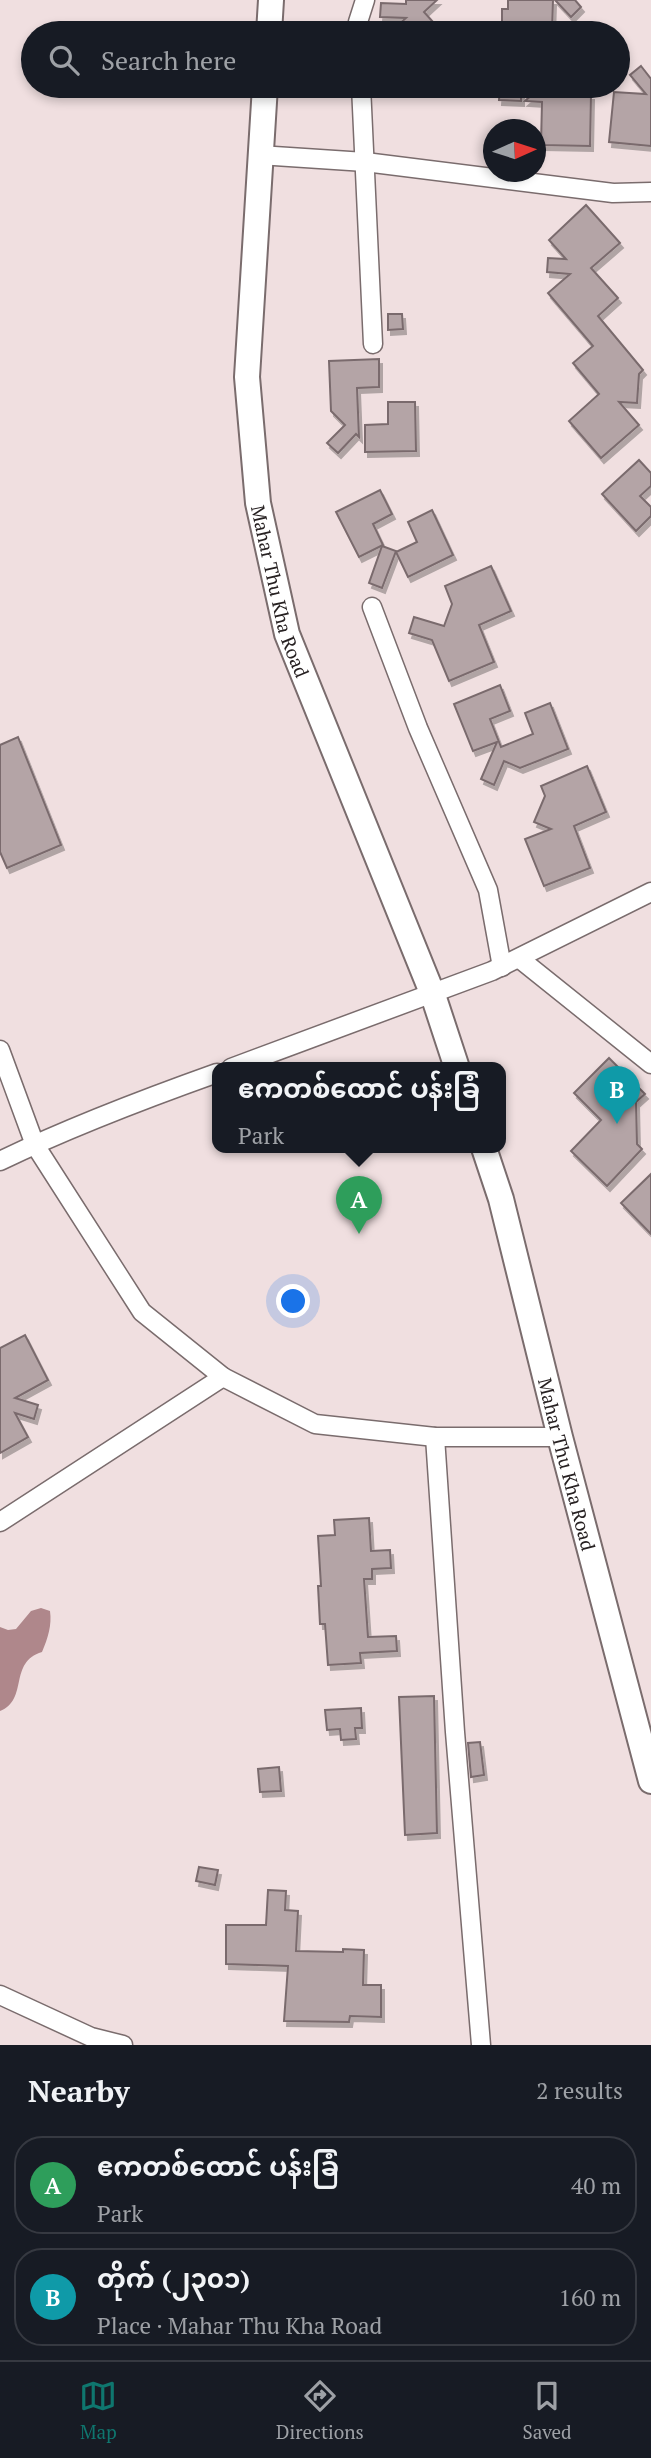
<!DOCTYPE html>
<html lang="en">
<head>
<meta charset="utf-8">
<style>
  body { margin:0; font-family:"PT Serif","Noto Sans Myanmar",serif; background:#242831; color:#f1f3f6 }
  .compass { position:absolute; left:483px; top:119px; width:63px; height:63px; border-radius:50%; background:#171b24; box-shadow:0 4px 10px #0003; rotate:87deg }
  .you { position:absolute; left:294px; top:1302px; width:24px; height:24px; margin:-18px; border:5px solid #fff; border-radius:50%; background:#1a73e8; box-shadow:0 0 0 10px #1a73e833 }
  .badge { display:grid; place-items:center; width:46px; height:46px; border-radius:50%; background:#0f766e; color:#fff; font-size:23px; font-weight:700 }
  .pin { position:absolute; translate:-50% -58px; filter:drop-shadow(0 2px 4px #0008) }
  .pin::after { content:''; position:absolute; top:37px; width:24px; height:21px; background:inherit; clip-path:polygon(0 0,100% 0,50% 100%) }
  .popup { position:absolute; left:212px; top:1062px; width:294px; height:91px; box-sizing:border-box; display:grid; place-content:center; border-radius:14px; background:#171b24; filter:drop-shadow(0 2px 5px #0005); font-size:23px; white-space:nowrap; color:#9ea1a6 }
  .popup b { font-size:26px; color:#f1f3f6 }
  .popup::after { content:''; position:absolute; left:50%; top:100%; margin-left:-14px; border:14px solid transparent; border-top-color:#171b24 }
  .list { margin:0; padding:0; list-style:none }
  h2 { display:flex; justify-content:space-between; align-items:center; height:91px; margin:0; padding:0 28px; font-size:30px }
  h2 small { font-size:23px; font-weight:400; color:#9ea1a6 }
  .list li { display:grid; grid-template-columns:46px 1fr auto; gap:21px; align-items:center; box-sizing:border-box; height:98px; margin:0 14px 14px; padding:0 14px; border:2px solid #363941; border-radius:28px }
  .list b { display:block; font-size:26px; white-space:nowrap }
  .list p { margin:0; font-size:23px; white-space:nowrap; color:#9ea1a6 }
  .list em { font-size:23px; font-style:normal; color:#9ea1a6 }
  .icon { flex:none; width:38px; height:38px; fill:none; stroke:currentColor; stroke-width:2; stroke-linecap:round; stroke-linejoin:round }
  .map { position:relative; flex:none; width:651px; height:2045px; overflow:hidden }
  .search { position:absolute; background:#171b24; box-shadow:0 4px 10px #0003; left:21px; right:21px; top:21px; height:77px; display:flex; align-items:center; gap:18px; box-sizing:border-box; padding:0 24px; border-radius:38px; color:#9ea1a6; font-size:26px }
  .sheet { height:315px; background:#171b24 }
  nav { display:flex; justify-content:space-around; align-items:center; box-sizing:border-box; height:98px; border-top:2px solid #363941; background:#171b24; font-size:19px; color:#9ea1a6 }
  nav a { display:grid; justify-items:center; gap:4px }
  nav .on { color:#0f766e }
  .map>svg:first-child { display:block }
  .water { fill:#af878b }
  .building { fill:#b4a4a6; stroke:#7a6b6d; stroke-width:2; filter:url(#shadow) }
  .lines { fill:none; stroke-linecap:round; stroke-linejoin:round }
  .street-casing { stroke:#7a6c6d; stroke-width:21 }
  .secondary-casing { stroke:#7a6c6d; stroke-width:28 }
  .street { stroke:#fff; stroke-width:18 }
  .secondary { stroke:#fff; stroke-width:24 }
  .labels { text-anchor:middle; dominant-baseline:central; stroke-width:5; stroke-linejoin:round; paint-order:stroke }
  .street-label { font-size:19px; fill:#272122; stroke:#fff }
</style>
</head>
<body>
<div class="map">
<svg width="651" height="2045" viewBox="0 0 651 2045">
  <defs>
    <filter id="shadow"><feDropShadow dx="3" dy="5" stdDeviation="0" flood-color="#0004"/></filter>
  </defs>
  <rect width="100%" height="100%" fill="#f0dfe0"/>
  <path class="water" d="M41 1608 50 1611C52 1625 48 1638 42 1652 8 1662 29 1700 0 1711V1627L8 1630 16 1629 31 1611Z"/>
  <g class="building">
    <path d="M406 0H437L424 12 443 33H389L406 18 380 17 381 3 406 4Z"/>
    <path d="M508 0H553L552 30 502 28V9H508Z"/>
    <path d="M555 0H575L581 7 571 17Z"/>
    <path d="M641 66 651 79V146L609 142 614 92 646 94 630 75Z"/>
    <path d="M500 86H521V101L499 100Z"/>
    <path d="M542 86H569L559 95H591L590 146 541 145 542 102 525 101Z"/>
    <path d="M586 205 620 243 591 268 618 298 598 316 643 370 639 374 637 403 619 402 639 425 601 458 569 421 599 394 573 363 593 346 548 293 570 274 547 272 548 258 566 259 549 240Z"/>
    <path d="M388 314H402L403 329 388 330Z"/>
    <path d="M379 359V387L357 388 359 437 356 434 338 453 327 443 345 425 331 411 329 361Z"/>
    <path d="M388 402H415L416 451 365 452V425L388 424Z"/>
    <path d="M639 460 651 473V486L640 496 651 507V516L636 531 602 494Z"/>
    <path d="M380 490 392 514 373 524 383 545 359 557 336 512Z"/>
    <path d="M432 510 453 555 408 577 396 552 417 542 408 522Z"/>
    <path d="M382 546 396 551 382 588 369 583Z"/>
    <path d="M491 566 511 611 479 625 494 662 449 681 432 640 409 633 414 617 444 626 452 604 445 586Z"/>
    <path d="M500 685 510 711 490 719 501 747 533 734 525 713 550 703 568 749 520 768 504 761 494 785 481 779 497 742 473 751 454 704Z"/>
    <path d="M18 737 61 845 7 868 0 852V745Z"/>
    <path d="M587 766 606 812 574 826 590 868 544 886 525 839 551 829 534 822 545 796 541 786Z"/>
    <path d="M609 1058 645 1094 636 1102 637 1144 642 1149 607 1186 571 1151 601 1120 574 1093Z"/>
    <path d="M651 1174V1234L621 1203Z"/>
    <path d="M25 1335 48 1380 15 1398 38 1405 34 1419 15 1413 28 1437 0 1453V1348Z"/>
    <path d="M369 1518 371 1551 390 1550 391 1568 372 1569V1579H364L368 1637 396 1636 397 1651 360 1653 361 1663 328 1665 325 1624H320L318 1586H321L318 1536 335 1535 334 1520Z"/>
    <path d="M434 1696 437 1833 405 1835 399 1697Z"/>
    <path d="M361 1708 362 1728H355L356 1739 341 1740 340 1729 327 1730 325 1710Z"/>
    <path d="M480 1742 484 1775 471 1777 468 1743Z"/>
    <path d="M279 1767 281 1791 260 1792 258 1769Z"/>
    <path d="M199 1867 218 1870 215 1885 196 1881Z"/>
    <path d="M268 1890 286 1891 285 1910 298 1911 296 1951 343 1952V1949L364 1950 363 1985H381V2017L350 2016 349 2022 284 2021 288 1966 226 1964V1925H266Z"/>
  </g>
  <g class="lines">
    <defs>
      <g id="street">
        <path d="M359 33 358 22 365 0"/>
        <path d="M361 86 373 344"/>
        <path d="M259 155 365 162 613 193 651 192"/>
        <path d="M372 607 418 728 488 890 502 967"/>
        <path d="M520 959 651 1064"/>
        <path d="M0 1050 35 1145 142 1312 223 1377 315 1424 435 1437H560"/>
        <path d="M231 1068 492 971 651 892"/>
        <path d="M0 1161C70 1127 144 1099 217 1073"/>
        <path d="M435 1437 455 1732 481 2045"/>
        <path d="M0 1522 223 1377"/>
        <path d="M0 1995 91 2037 123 2045"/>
      </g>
      <g id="secondary">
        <path d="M269 33 271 0"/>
        <path id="s1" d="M265 86 247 377 258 503 287 634 433 995 457 1068"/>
        <path id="s2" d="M484 1148 501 1199 560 1437 651 1781"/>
      </g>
    </defs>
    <use href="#street" class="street-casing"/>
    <use href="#secondary" class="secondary-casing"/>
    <use href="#street" class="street"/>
    <use href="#secondary" class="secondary"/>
  </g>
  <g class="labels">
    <g class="street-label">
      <text stroke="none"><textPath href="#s1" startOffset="509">Mahar Thu Kha Road</textPath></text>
      <text stroke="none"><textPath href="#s2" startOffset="327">Mahar Thu Kha Road</textPath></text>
    </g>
  </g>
</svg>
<svg class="compass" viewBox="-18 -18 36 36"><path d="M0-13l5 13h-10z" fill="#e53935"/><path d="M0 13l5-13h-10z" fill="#9ea1a6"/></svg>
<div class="you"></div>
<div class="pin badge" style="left:359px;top:1234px;background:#2e9e5b">A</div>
<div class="popup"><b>ဧကတစ်ထောင် ပန်းခြံ</b>Park</div>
<div class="pin badge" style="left:617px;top:1124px;background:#0f9aa8">B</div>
<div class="search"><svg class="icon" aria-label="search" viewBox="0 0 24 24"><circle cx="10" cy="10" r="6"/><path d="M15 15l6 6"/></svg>Search here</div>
</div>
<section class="sheet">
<h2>Nearby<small>2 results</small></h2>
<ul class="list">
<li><span class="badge" style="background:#2e9e5b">A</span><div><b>ဧကတစ်ထောင် ပန်းခြံ</b><p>Park</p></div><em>40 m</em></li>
<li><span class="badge" style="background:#0f9aa8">B</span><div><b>တိုက် (၂၃၀၁)</b><p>Place · Mahar Thu Kha Road</p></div><em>160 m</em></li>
</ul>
</section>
<nav>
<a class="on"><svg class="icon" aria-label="map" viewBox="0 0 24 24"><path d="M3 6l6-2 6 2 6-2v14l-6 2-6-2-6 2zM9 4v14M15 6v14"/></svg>Map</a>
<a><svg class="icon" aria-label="directions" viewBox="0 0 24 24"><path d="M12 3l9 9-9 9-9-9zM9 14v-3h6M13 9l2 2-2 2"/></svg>Directions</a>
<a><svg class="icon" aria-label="saved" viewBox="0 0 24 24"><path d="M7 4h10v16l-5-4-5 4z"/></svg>Saved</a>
</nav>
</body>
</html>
